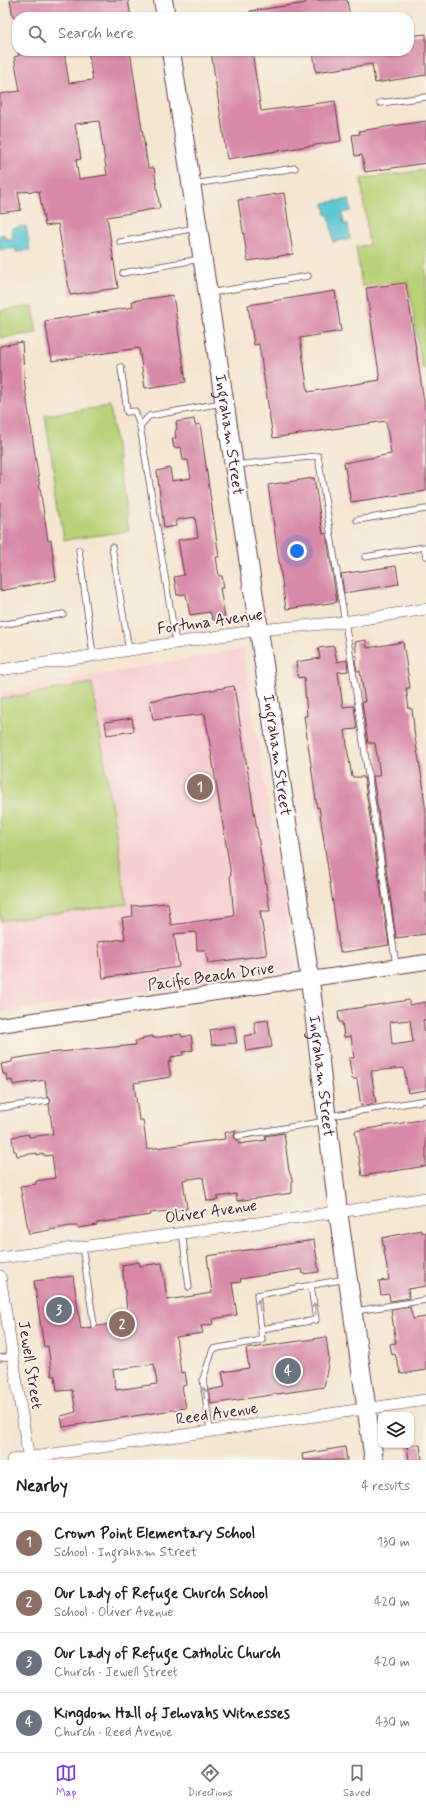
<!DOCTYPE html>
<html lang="en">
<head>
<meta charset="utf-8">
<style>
  body { margin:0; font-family:Mynerve,sans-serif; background:#f6f6f6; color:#222 }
  .controls { position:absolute; right:12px; bottom:12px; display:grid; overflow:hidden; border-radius:8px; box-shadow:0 1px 3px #0004 }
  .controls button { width:36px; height:36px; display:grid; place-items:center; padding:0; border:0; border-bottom:1px solid #e0e0e0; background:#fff; color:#222; font:20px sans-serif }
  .you { position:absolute; left:297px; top:551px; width:14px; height:14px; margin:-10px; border:3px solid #fff; border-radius:50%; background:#1a73e8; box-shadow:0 0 0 6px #1a73e833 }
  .badge { display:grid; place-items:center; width:26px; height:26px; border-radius:50%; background:#7c3aed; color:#fff; font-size:13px; font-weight:700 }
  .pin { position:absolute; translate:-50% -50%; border:2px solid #fff; box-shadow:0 1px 4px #0006 }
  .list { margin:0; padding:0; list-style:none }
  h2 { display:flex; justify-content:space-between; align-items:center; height:52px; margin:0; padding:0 16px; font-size:17px }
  h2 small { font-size:13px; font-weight:400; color:#767676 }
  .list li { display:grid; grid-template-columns:26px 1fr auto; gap:12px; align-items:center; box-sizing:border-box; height:60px; padding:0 16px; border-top:1px solid #e0e0e0 }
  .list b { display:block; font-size:15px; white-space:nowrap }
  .list p { margin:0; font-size:13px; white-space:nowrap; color:#767676 }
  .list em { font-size:13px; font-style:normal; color:#767676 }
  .icon { flex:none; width:22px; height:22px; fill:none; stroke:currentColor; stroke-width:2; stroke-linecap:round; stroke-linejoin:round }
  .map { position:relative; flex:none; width:426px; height:1460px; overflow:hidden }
  .search { position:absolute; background:#fff; box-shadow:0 1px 3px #0004; left:12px; right:12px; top:12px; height:44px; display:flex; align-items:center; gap:10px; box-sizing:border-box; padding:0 14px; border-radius:16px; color:#767676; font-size:15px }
  .sheet { height:292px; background:#fff }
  nav { display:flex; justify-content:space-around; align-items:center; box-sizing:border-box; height:56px; border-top:1px solid #e0e0e0; background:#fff; font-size:11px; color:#767676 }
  nav a { display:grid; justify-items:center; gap:2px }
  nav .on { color:#7c3aed }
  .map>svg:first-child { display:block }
  .built { fill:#f7cfd0 }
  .green { fill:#b8d277; stroke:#817851 }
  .water { fill:#5bc8d1; stroke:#52747e }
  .building { fill:#d889a9; fill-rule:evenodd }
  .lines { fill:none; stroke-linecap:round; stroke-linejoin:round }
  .service-casing { stroke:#643d44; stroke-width:7 }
  .minor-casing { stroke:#643d44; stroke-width:12 }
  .tertiary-casing { stroke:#643d44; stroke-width:16 }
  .primary-casing { stroke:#643d44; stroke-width:20 }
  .service { stroke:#fff; stroke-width:5.5 }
  .minor { stroke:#fff; stroke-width:11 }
  .tertiary { stroke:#fff; stroke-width:14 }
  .primary { stroke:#fff; stroke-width:18 }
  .oneway { stroke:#ae9aa0 }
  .labels { text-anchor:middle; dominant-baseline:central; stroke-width:4; stroke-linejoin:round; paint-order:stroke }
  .street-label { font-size:16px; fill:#4a1f2b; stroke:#f7f3e8 }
</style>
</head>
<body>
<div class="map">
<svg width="426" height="1460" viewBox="0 0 426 1460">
  <rect width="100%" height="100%" fill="#f7f3e8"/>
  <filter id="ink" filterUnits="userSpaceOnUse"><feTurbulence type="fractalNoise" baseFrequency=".025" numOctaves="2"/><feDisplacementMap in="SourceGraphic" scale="8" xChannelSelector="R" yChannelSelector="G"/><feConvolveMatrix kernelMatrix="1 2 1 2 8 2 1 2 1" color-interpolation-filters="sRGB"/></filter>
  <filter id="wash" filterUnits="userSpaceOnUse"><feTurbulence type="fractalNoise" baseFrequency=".012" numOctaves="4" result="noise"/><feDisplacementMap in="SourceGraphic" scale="16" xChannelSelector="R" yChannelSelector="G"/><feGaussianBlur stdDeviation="0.9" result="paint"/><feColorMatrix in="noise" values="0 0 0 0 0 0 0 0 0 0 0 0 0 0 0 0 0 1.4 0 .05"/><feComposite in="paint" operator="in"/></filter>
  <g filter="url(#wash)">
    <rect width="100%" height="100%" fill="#f4e6d0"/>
    <path class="built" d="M243 649 295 968 173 988 0 1012V692Z"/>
    <g class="green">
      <path d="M424 170 426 181V368L422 369 408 281 362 286 356 247 369 245 361 179Z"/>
      <path d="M33 306 37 333 0 338V311Z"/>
      <path d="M110 406 129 531 64 540 45 415Z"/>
      <path d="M92 683 127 904 0 921V699Z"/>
    </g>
    <g class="water">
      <path d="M349 199 351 211 342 213 344 224H348L350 239 333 242 329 215H326L324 203Z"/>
      <path d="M26 226 30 250 16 252 15 248 0 250V235L4 234 5 239 13 238 12 228Z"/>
    </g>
    <g id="blocks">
      <g class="building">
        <path d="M10 0H128L131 17H13Z"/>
        <path d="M305 0H347L350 17H250V11L306 3Z"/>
        <path d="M426 34V75L375 83 372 64 316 72 313 51H409V36Z"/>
        <path d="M18 51H64L69 83 93 80 88 51H130L148 168H154L160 208 107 217 118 288 70 295 58 224 45 226 39 191 18 192 21 210 0 213V94L20 91 14 57 19 56ZM99 121 107 175 79 179 76 160 81 159 75 124Z"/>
        <path d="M211 51H252L261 111 335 101 341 141 227 159Z"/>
        <path d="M426 121V163L365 172 362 155 355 156 352 135 360 134 359 131Z"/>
        <path d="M284 193 293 254 248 261 238 200Z"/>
        <path d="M406 283 426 415V491L351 502 344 463 391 454 386 421 273 438 259 344 254 345 248 305 335 291 341 331 300 338 308 392 380 380 366 288Z"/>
        <path d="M173 295 186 382 145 388 139 348 52 361 45 321 133 307 132 301Z"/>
        <path d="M22 342 25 388 48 541 51 540 56 580 0 591V346Z"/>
        <path d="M194 419 195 425 200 424 219 557H216L219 576H222L224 588H220L225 618 213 620 210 612 190 615 186 594 177 595 174 577 184 575 178 540 198 537 195 517 176 520V526L164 528 157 471 170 468 172 481 191 478 188 460H183L181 447 174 448 172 438H176L175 432 177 428 176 422Z"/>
        <path d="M314 478 323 534 326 533 337 602 286 609 268 485Z"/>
        <path d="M396 566 399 584 344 593 341 574Z"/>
        <path d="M366 640 367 648 403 642 410 688H406L409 709H412L415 738 424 790H423L426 812V934L396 938 373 776H380L375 743H368L362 702H365L360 671H357L355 660 357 659 355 642Z"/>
        <path d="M334 646 337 662 347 660 348 671 338 672 343 707 354 706 357 729 345 730 348 753 352 777H364L389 945 345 952H340L319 807 317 808 313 779 304 716H307L304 677 298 678 296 662 320 658 318 648Z"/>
        <path d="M234 686 270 911H260L267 955 208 963 205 950H197L196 932 174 934 179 967 103 978 98 942 125 939 122 918 133 916 132 906 168 903 171 925 234 916 230 875H231L205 714 153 720 150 701Z"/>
        <path d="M132 718 134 731 107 735 105 722Z"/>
        <path d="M409 1000V1005L426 1002V1020H423L426 1043V1090L408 1093 404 1068 371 1071 376 1103 361 1106 357 1079H352L349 1058H354L351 1036 344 1037 342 1022H339L338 1011ZM410 1020 413 1042 392 1045 390 1022Z"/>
        <path d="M268 1020 272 1047 246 1051 244 1036 256 1034 254 1022Z"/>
        <path d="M234 1026 237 1043 212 1045 210 1030Z"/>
        <path d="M181 1034 182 1037 191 1035 193 1050 183 1052V1055L171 1057V1062H168L171 1077 134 1083 139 1120H143L147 1149 225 1139 224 1133 236 1130 234 1137 238 1140 239 1144 266 1140 265 1136 284 1133 289 1171 292 1179V1193L237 1201 236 1194 217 1197 218 1200 207 1201 203 1177 183 1180 187 1209 150 1213 151 1215 97 1223V1225L78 1228 77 1226H70L29 1234 20 1186 36 1184V1181L55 1178 52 1155 45 1156 44 1154 37 1155V1153L17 1156 16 1151H14L12 1137 29 1134V1137L53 1134 49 1105 51 1100 47 1097 45 1080 13 1085 12 1080 8 1081 6 1074H3L1 1064 12 1062V1059L48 1053 136 1045 135 1041 143 1040 142 1038 153 1036V1038Z"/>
        <path d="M426 1119V1166L362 1176 355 1131Z"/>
        <path d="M421 1230V1233L426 1232V1286L408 1289 409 1298 390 1301 389 1294 381 1295 379 1281 389 1280 382 1238Z"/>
        <path d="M314 1240 319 1272 303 1274 302 1269 240 1279 241 1282 232 1283 237 1315 212 1319 213 1324 201 1326 203 1333 176 1337 181 1373 185 1372 187 1385 182 1386 186 1408 63 1427 61 1416 76 1412 72 1390 57 1391 55 1376H52L48 1346 44 1347 34 1281 73 1276 81 1329 91 1327 94 1329 98 1326 117 1323V1322L121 1321V1319L128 1318 122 1265 139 1262 140 1266 162 1263 167 1300 212 1293 207 1256ZM154 1364 157 1384 116 1390 113 1370Z"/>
        <path d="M410 1307 413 1319 426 1317V1370L401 1374 395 1354 392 1355 390 1344 396 1343 391 1310Z"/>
        <path d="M326 1337 329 1358 324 1387 211 1404 209 1390 225 1387 222 1372 249 1368 246 1349Z"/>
        <path d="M407 1445H420L422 1460H409Z"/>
        <path d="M345 1447 347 1460H303L302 1454Z"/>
      </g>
    </g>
  </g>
  <g filter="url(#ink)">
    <use href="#blocks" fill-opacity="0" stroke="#643d44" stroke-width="1"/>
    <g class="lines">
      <defs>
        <g id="service">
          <path d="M380 103 426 97"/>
          <path d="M194 184 295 168"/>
          <path d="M120 242 196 228"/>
          <path d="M123 273 200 259"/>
          <path d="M210 293 308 276"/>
          <path d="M121 367 127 412 135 411 140 426"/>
          <path d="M236 465 318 456 353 672 396 965"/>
          <path d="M357 520 426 509"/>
          <path d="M112 547 129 650"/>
          <path d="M79 550 93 655"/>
          <path d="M365 557 424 547 426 556"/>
          <path d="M0 625 63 614"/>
          <path d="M176 643 140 426 149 416 222 403"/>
          <path d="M0 1108 47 1101"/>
          <path d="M330 1116 426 1100"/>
          <path d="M238 1136 326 1121"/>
          <path d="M182 1232 189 1287"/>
          <path d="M82 1246 94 1325"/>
          <path d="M355 1311 426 1300"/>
          <path d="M261 1329 316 1320 311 1286"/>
          <path d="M0 1358 13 1356"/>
          <path d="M210 1431 203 1379 213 1349 262 1340 257 1295 346 1279"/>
        </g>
        <g id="minor">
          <path d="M0 670 259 630 344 622 426 609"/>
          <path d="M0 1258 359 1209 426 1198"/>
          <path d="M0 1276 29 1460"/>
          <path d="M12 1460 426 1400"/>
        </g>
        <path id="tertiary" d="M0 1025 426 962"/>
        <g id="primary">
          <path d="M163 0 166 17"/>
          <path id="s1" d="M171 51 259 630 310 980 338 1211 374 1460"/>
        </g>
      </defs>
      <use href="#service" class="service-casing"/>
      <use href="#minor" class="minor-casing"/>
      <use href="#tertiary" class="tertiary-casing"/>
      <use href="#primary" class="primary-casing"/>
      <use href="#service" class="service"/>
      <use href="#minor" class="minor"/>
      <use href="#tertiary" class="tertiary"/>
      <use href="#primary" class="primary"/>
    </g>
    <defs><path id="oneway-shaft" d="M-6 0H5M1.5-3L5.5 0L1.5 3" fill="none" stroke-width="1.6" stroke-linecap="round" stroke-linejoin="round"/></defs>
    <g class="oneway">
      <use href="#oneway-shaft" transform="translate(259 1305) rotate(-96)"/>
      <use href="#oneway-shaft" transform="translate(315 1309) rotate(-98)"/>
      <use href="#oneway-shaft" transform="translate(204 1393) rotate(-98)"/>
    </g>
  </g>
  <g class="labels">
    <g class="street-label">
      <text stroke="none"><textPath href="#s1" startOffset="388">Ingraham Street</textPath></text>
      <text transform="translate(210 622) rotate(-8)">Fortuna Avenue</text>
      <text stroke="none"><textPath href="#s1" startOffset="712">Ingraham Street</textPath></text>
      <text transform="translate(211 977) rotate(-8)">Pacific Beach Drive</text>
      <text stroke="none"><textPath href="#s1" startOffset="1036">Ingraham Street</textPath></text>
      <text transform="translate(211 1212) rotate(-8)">Oliver Avenue</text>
      <text transform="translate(30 1365) rotate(81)">Jewell Street</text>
      <text transform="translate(217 1414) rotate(-8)">Reed Avenue</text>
    </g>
  </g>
</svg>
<div class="controls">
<button><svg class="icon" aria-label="layers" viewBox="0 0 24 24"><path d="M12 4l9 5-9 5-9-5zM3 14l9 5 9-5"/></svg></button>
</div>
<div class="you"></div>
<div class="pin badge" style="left:200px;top:787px;background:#8d6e63">1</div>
<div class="pin badge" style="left:122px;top:1324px;background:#8d6e63">2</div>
<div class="pin badge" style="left:59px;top:1310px;background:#6b7280">3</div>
<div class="pin badge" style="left:288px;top:1371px;background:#6b7280">4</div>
<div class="search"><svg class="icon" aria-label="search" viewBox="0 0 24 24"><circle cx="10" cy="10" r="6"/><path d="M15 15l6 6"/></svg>Search here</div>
</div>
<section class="sheet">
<h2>Nearby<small>4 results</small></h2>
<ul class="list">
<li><span class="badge" style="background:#8d6e63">1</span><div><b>Crown Point Elementary School</b><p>School · Ingraham Street</p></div><em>130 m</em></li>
<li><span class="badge" style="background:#8d6e63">2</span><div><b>Our Lady of Refuge Church School</b><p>School · Oliver Avenue</p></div><em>420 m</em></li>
<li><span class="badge" style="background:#6b7280">3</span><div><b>Our Lady of Refuge Catholic Church</b><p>Church · Jewell Street</p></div><em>420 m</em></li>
<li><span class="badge" style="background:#6b7280">4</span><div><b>Kingdom Hall of Jehovahs Witnesses</b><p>Church · Reed Avenue</p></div><em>430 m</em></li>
</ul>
</section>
<nav>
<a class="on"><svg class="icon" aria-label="map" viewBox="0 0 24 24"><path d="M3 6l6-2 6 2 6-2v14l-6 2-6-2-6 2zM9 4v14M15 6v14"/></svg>Map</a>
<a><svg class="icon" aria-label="directions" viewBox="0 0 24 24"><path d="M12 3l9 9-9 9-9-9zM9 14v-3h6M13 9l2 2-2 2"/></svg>Directions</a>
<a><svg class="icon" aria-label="saved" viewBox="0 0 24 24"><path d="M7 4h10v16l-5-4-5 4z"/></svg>Saved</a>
</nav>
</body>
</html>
